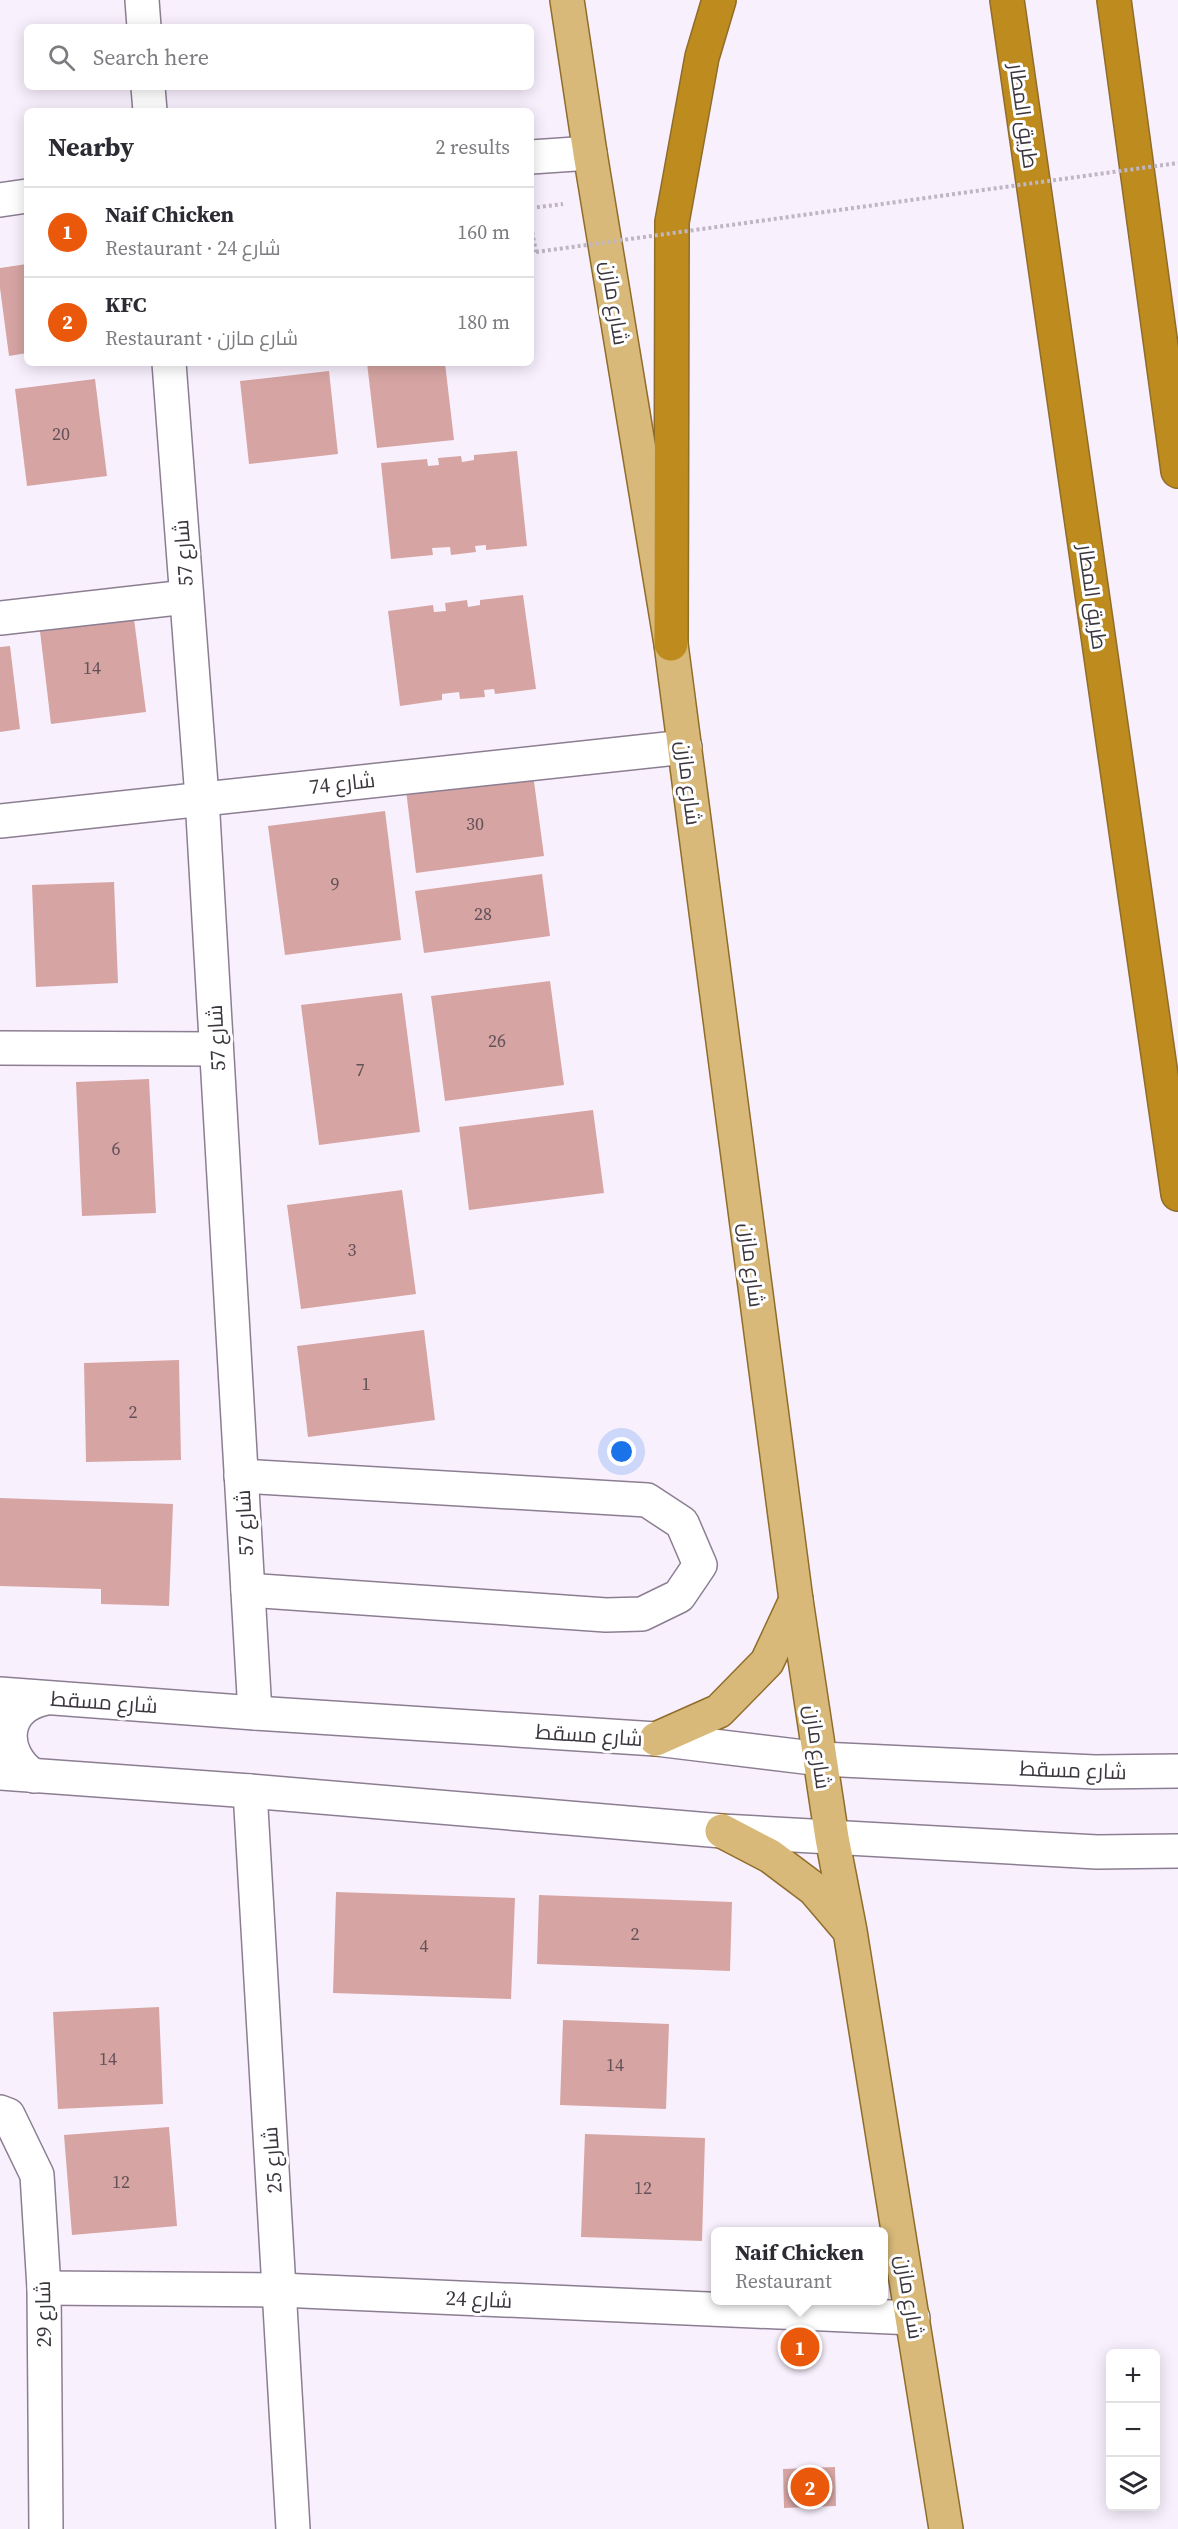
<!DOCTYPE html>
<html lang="en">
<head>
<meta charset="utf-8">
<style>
  body { margin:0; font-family:"Source Serif 4",Cairo,serif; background:#f2f2f3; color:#2b2b33 }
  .controls { position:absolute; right:18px; bottom:18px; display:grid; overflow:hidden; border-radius:9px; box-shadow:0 3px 15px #0003 }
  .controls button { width:54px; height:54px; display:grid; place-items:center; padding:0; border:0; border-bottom:2px solid #e1e1e2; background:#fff; color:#2b2b33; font:30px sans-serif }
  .you { position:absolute; left:622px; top:1452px; width:21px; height:21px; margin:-15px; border:4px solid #fff; border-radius:50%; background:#1a73e8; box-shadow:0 0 0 9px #1a73e833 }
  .badge { display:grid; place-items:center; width:39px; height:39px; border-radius:50%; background:#ea580c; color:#fff; font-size:20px; font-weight:700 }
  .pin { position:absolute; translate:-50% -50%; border:3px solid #fff; box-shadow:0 2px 6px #0006 }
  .popup { position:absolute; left:711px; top:2227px; width:177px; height:78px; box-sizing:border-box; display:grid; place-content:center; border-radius:9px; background:#fff; filter:drop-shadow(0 2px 4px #0005); font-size:20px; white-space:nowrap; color:#7c7c81 }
  .popup b { font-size:22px; color:#2b2b33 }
  .popup::after { content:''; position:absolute; left:50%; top:100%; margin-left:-12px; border:12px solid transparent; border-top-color:#fff }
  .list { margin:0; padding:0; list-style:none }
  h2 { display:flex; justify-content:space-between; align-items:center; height:78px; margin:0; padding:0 24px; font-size:26px }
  h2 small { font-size:20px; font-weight:400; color:#7c7c81 }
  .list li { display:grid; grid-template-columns:39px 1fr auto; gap:18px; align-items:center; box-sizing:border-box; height:90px; padding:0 24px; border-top:2px solid #e1e1e2 }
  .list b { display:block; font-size:22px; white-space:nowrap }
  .list p { margin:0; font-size:20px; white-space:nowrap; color:#7c7c81 }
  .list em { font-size:20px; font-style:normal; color:#7c7c81 }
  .icon { flex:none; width:33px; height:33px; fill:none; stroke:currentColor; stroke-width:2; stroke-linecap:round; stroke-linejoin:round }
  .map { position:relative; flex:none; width:1178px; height:2529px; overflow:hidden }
  .search { position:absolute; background:#fff; box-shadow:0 3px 15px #0003; left:24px; top:24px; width:510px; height:66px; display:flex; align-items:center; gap:15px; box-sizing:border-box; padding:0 21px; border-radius:9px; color:#7c7c81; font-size:22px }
  .panel { position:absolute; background:#fff; box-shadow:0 3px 15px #0003; left:24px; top:108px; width:510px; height:258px; border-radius:9px }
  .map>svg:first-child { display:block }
  .building { fill:#d6a5a3 }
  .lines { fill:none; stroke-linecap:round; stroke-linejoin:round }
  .minor-casing { stroke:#8b7e92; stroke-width:36 }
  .major-casing { stroke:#906d2a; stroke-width:36 }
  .highway-casing { stroke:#906d2a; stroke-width:36 }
  .path { stroke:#beb6c3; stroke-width:4; stroke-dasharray:3 3; stroke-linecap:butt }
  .minor { stroke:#fff; stroke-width:33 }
  .major { stroke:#d8b979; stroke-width:33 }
  .highway { stroke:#be8b1f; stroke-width:33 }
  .path-bridge { stroke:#beb6c3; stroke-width:4; stroke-dasharray:3 3; stroke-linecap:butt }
  .labels { text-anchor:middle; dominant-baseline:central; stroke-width:6; stroke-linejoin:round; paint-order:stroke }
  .number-label { font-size:18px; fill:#625157 }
  .street-label { font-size:21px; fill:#3b353e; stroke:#fff }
</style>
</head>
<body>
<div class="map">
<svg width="1178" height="2529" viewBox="0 0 1178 2529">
  <rect width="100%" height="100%" fill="#f9f0fe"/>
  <g class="building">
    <path d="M27 264V353L9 356 0 288V268Z"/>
    <path d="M367 363H445L454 440 377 448Z"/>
    <path d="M329 371 338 454 249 464 240 381Z"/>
    <path d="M95 379 107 476 27 486 15 389Z"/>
    <path d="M517 451 527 546 486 550V545L475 546 476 552 451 555 450 547 432 548 433 555 391 559 381 463 427 459 428 466 439 465 438 458 461 456 462 462 474 460V455Z"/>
    <path d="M523 595 536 689 495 694 494 689 484 690 485 697 460 699 459 692 442 694V700L400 706 388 611 433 605 434 612 446 611 445 603 467 600 468 607 480 605V600Z"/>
    <path d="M133 611 146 712 51 724 39 623Z"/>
    <path d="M10 646 20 729 0 732V647Z"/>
    <path d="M533 774 544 856 416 873 406 790Z"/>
    <path d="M385 811 401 940 285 955 268 826Z"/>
    <path d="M542 874 550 936 424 953 415 891Z"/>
    <path d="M114 882 118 983 36 987 32 885Z"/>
    <path d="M550 981 564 1085 445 1101 431 996Z"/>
    <path d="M402 993 420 1132 319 1145 301 1005Z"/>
    <path d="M149 1079 156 1213 82 1216 76 1082Z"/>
    <path d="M593 1110 604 1193 469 1210 459 1127Z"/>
    <path d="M402 1190 416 1294 301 1309 287 1205Z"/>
    <path d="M424 1330 435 1420 308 1437 297 1346Z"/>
    <path d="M179 1360 181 1460 86 1462 84 1363Z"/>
    <path d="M0 1498 173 1504 169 1606 101 1604V1589L0 1586Z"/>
    <path d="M336 1892 515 1898 511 1999 333 1993Z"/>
    <path d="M539 1895 732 1902 730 1971 537 1964Z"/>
    <path d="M159 2007 163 2104 58 2109 53 2012Z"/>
    <path d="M563 2020 669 2024 666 2109 560 2105Z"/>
    <path d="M169 2127 177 2226 72 2235 64 2135Z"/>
    <path d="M585 2134 705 2138 702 2241 581 2237Z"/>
    <rect x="780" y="2338" width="39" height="18"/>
    <path d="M835 2467 836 2506 784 2508 783 2469Z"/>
  </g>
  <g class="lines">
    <defs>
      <g id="minor">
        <path d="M142 0 144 27"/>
        <path d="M148 87 150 111"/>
        <path d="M531 157 590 153"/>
        <path d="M0 200 27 196"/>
        <path d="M169 363 202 798 255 1713"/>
        <path d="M0 618 186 597"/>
        <path d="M0 821 685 747"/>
        <path d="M0 1048 216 1049"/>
        <path d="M241 1476 647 1500 682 1523 700 1565 679 1596 642 1614 606 1615 248 1590"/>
        <path d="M0 1694 255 1713 656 1739 821 1759 1095 1772 1178 1771"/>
        <path d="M0 1773 250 1791 722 1831 1097 1852 1178 1851"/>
        <path d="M34 1776C0 1754 1 1707 46 1698"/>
        <path d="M250 1791 293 2529"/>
        <path d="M0 2112 8 2115 37 2175 44 2288 46 2529"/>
        <path d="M44 2288 280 2290 913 2318"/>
      </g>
      <g id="major">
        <path d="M567 0 590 153 671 644 796 1600 832 1838 850 1931 946 2529"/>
        <path d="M656 1739 719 1711 767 1662 796 1600"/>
        <path d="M722 1831 770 1856 814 1889 849 1930"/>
      </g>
      <g id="highway">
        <path d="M1007 0 1178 1194"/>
        <path d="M1114 0 1178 471"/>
        <path d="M671 644 672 222 702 57 719 0"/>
      </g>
    </defs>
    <use href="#minor" class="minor-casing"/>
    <use href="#major" class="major-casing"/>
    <use href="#highway" class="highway-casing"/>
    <g class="path">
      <path d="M531 208 563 204"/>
      <path d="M531 226 536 252"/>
    </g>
    <use href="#minor" class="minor"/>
    <use href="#major" class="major"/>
    <use href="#highway" class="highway"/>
    <path class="path-bridge" d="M536 252 1178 163"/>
  </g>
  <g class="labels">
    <g class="number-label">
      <text x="61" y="433">20</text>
      <text x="92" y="667">14</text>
      <text x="475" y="823">30</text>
      <text x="335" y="883">9</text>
      <text x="483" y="913">28</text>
      <text x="497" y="1040">26</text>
      <text x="360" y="1069">7</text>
      <text x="116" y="1148">6</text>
      <text x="352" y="1249">3</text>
      <text x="366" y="1383">1</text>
      <text x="133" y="1411">2</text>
      <text x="635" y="1933">2</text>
      <text x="424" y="1945">4</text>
      <text x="108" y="2058">14</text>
      <text x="615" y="2064">14</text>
      <text x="121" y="2181">12</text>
      <text x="643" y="2187">12</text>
    </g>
    <g class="street-label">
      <text transform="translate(1024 116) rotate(82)">طريق المطار</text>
      <text transform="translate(615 303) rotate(81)">شارع مازن</text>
      <text transform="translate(183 553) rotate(-94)">شارع 57</text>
      <text transform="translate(1093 597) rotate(82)">طريق المطار</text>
      <text transform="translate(342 783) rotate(-6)">شارع 74</text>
      <text transform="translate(689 783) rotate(83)">شارع مازن</text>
      <text transform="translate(216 1038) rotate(-93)">شارع 57</text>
      <text transform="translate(752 1265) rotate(83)">شارع مازن</text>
      <text transform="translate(244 1523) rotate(-93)">شارع 57</text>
      <text transform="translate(104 1702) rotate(4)">شارع مسقط</text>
      <text transform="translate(589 1735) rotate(4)">شارع مسقط</text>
      <text transform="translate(818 1747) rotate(82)">شارع مازن</text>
      <text transform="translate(1073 1770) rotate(2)">شارع مسقط</text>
      <text transform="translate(272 2160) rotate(-94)">شارع 25</text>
      <text transform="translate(910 2297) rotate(81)">شارع مازن</text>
      <text transform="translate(479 2299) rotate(3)">شارع 24</text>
      <text transform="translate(43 2314) rotate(-91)">شارع 29</text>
    </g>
  </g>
</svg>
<div class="controls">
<button>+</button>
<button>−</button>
<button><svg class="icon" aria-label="layers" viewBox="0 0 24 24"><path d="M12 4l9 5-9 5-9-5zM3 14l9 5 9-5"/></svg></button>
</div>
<div class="you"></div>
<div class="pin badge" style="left:800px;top:2347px">1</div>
<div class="popup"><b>Naif Chicken</b>Restaurant</div>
<div class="pin badge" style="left:810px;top:2487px">2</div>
<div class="search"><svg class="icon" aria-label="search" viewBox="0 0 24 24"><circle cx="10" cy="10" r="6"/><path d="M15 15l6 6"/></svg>Search here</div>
<section class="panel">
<h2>Nearby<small>2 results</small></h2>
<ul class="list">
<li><span class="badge">1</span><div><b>Naif Chicken</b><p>Restaurant · شارع 24</p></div><em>160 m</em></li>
<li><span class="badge">2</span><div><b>KFC</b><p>Restaurant · شارع مازن</p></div><em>180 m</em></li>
</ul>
</section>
</div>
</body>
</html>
